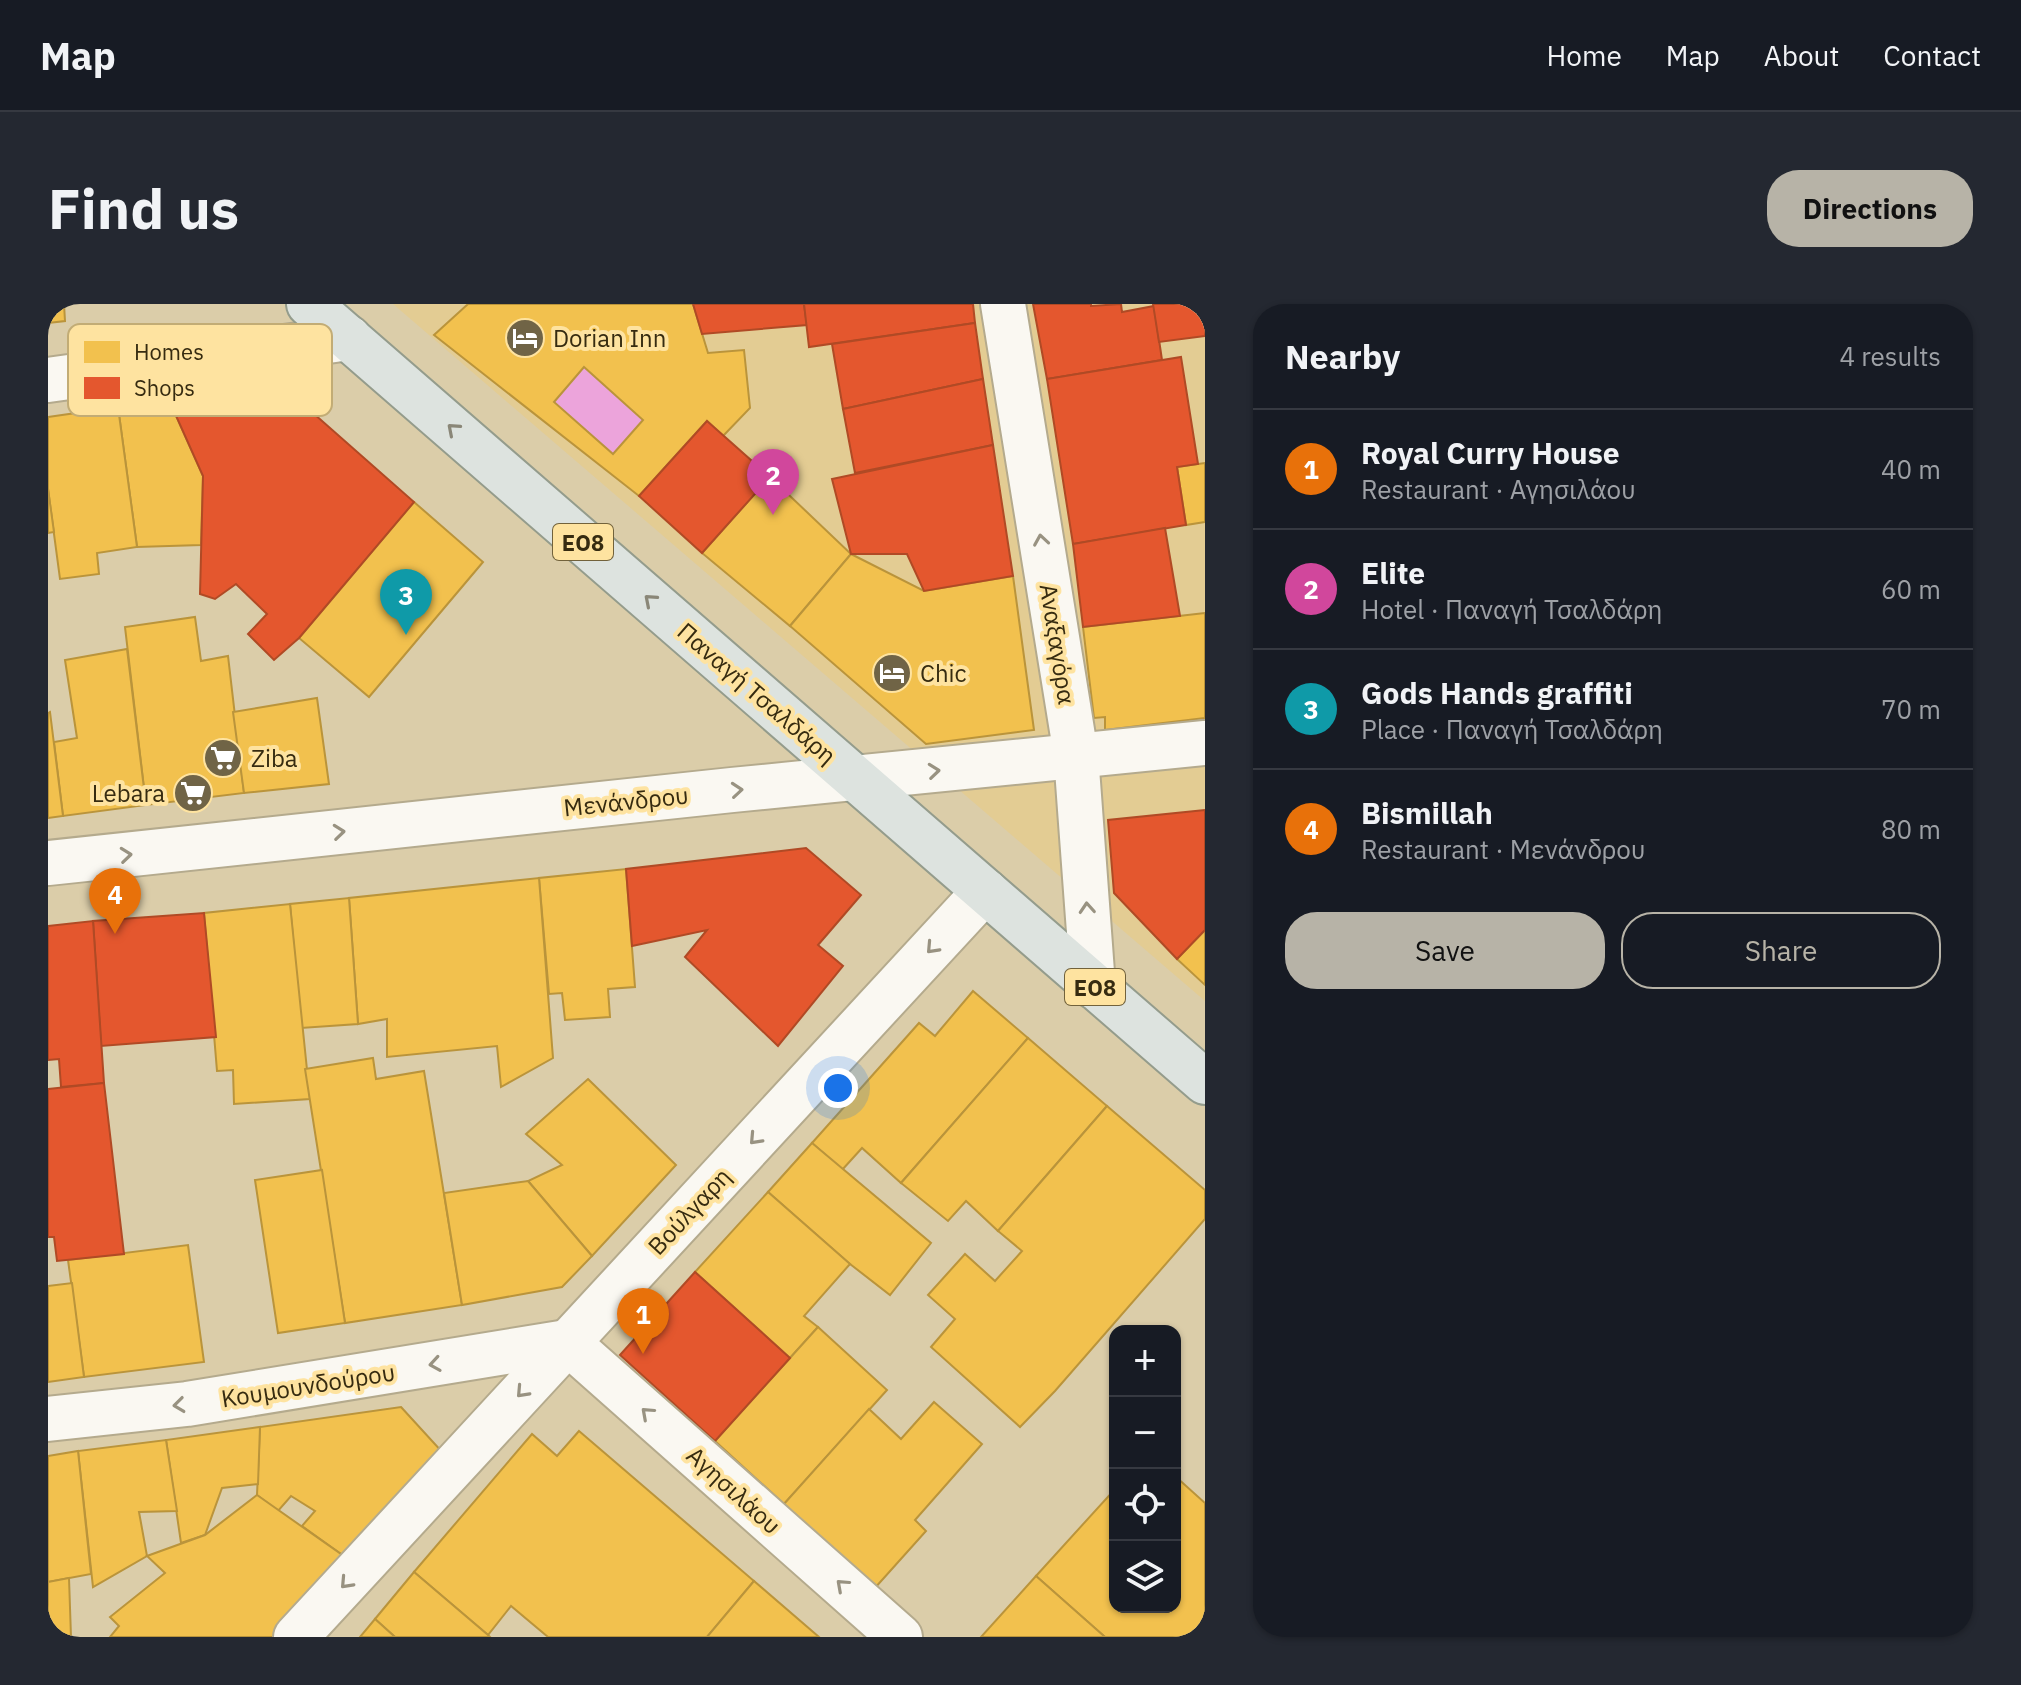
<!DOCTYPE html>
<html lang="en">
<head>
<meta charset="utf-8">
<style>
  body { margin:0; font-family:"IBM Plex Sans",sans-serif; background:#242831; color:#f1f3f6 }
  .controls { position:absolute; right:24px; bottom:24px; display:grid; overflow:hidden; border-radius:16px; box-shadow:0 2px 6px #0004 }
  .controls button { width:72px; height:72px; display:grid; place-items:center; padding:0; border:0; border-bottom:2px solid #363941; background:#171b24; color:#f1f3f6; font:40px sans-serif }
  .you { position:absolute; left:790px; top:784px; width:28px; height:28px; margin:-20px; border:6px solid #fff; border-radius:50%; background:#1a73e8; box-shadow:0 0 0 12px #1a73e833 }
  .badge { display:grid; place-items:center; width:52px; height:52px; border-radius:50%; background:#b7b3a7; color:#fff; font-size:26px; font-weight:700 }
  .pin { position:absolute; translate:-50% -66px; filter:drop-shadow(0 2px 4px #0008) }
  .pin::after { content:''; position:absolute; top:42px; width:28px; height:24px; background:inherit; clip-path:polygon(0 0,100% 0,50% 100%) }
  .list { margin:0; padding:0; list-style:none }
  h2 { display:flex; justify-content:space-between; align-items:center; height:104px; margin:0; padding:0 32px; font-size:34px }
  h2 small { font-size:26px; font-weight:400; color:#9ea1a6 }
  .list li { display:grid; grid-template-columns:52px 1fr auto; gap:24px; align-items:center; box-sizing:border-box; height:120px; padding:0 32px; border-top:2px solid #363941 }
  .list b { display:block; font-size:30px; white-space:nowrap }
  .list p { margin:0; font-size:26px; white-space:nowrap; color:#9ea1a6 }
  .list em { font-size:26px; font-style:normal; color:#9ea1a6 }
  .actions { display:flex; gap:16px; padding:24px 32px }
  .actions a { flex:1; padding:18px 0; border:2px solid #b7b3a7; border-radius:32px; text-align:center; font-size:28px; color:#b7b3a7 }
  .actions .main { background:#b7b3a7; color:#111 }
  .icon { flex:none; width:44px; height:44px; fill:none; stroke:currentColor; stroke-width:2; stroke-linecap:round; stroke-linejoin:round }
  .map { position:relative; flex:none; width:1157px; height:1333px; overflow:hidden; border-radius:32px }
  header { display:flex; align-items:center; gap:48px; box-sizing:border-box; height:112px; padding:0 40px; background:#171b24; border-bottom:2px solid #363941 }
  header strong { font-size:38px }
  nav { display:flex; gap:44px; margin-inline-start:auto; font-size:28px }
  .intro { display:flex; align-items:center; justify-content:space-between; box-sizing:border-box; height:192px; padding:0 48px }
  h1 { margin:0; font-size:56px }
  .button { padding:20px 36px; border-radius:32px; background:#b7b3a7; color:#111; font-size:28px; font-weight:700 }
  main { display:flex; gap:48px; padding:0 48px }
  aside { flex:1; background:#171b24; border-radius:32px; box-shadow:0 2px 6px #0004 }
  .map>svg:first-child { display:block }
  .built { fill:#e3cc93 }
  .water { fill:#eca4db }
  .homes { fill:#f2c14e; stroke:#ba943b; stroke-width:2; fill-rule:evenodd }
  .shops { fill:#e4572e; stroke:#b04a25; stroke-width:2 }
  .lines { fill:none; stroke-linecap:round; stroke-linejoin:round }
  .minor-casing { stroke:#b4aa8d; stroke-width:48 }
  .major-casing { stroke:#949c8c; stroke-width:48 }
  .minor { stroke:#faf8f2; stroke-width:44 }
  .major { stroke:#dde3df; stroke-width:44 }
  .oneway { stroke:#8a8778 }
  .oneway2 { stroke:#989281 }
  .labels { text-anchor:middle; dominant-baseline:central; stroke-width:8; stroke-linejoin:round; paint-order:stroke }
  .shield { fill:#fee3a0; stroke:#72623b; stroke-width:2 }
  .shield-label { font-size:22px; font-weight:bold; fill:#362b10 }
  .poi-label { font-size:24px; fill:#362b10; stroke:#fee3a0; text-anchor:start }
  .street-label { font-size:24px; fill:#362b10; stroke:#fee3a0 }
  .key { fill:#fee3a0; stroke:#c2ac75; stroke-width:2 }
  .key-label { font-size:22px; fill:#362b10 }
</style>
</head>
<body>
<header>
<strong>Map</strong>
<nav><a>Home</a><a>Map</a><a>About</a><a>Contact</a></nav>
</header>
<div class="intro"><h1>Find us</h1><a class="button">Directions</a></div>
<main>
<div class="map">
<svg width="1157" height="1333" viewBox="0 0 1157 1333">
  <rect width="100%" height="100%" fill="#dbcda9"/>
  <path class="built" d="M345 0H1157V697Z"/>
  <path class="water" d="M536 63 595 116 565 150 506 98Z"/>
  <g class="homes">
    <path d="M0 0H16L17 17 0 19Z"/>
    <path d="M420 0H645L660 49 696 46 702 104 675 132 659 117 591 192 386 31ZM536 63 595 116 565 150 506 98Z"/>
    <path d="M121 96 155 172 153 241 89 243 70 103Z"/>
    <path d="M70 103 89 243 49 249 51 270 12 275 0 185V113Z"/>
    <path d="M1157 159V218L1138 221 1129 163Z"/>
    <path d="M722 173 803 250 742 322 654 249Z"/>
    <path d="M0 185 6 228 0 229Z"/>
    <path d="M366 198 435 258 321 393 251 334Z"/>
    <path d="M803 250 876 287 965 272 986 426 878 440 742 322Z"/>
    <path d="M1157 309V414L1057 426V413L1046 414 1035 323Z"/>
    <path d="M147 313 153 357 180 352 196 489 98 501 77 323Z"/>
    <path d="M79 345 98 501 15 512 6 438 29 434 17 356Z"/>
    <path d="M269 394 281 480 196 489 185 408Z"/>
    <path d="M2 408 15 512 0 514V409Z"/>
    <path d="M578 565 587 683 560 685 562 713 517 716 514 689 501 690 491 574Z"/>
    <path d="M491 574 505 754 453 783 449 742 339 753V715L310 720 301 594Z"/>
    <path d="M301 594 310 720 253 724 242 600Z"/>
    <path d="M242 600 262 795 186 800 185 766 169 767 156 609Z"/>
    <path d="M1157 626V681L1129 655Z"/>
    <path d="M925 687 980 734 853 879 814 844 794 866 764 839 871 719 887 732Z"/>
    <path d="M980 734 1059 802 950 927 918 897 900 917 853 879Z"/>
    <path d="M325 754 328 775 376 767 414 1001 297 1019 257 765Z"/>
    <path d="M540 775 628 861 544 952 480 877 514 861 478 830Z"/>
    <path d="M1059 802 1157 886V915L1007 1087 972 1123 883 1043 907 1015 880 991 917 950 947 977 974 947 950 927Z"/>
    <path d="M764 839 883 939 842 991 802 960 720 888Z"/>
    <path d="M274 866 297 1019 230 1029 207 876Z"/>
    <path d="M480 877 544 952 514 983 414 1001 396 889Z"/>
    <path d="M720 888 802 960 756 1012 770 1023 742 1054 647 968Z"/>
    <path d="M140 941 156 1058 36 1073 20 956Z"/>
    <path d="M24 979 36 1073 0 1078V982Z"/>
    <path d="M770 1023 839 1086 736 1200 667 1137Z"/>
    <path d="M886 1098 934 1140 867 1216 878 1227 826 1285 736 1200 821 1105 853 1135Z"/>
    <path d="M353 1103 396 1150 300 1255 254 1222 267 1207 243 1192 230 1207 209 1191 212 1123Z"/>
    <path d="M212 1123 210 1180 174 1184 157 1231 133 1239 118 1136Z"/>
    <path d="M531 1127 706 1277 659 1333H500L463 1302 440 1331 366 1268 484 1130 509 1152Z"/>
    <path d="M118 1136 129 1207 91 1208 99 1252 45 1283 30 1147Z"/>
    <path d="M30 1147 43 1270 0 1278V1152Z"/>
    <path d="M1127 1172 1157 1199V1333H1057L988 1272 1067 1185V1303H1127Z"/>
    <path d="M209 1191 300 1255 227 1333H62L71 1322 62 1313 117 1269 99 1252 157 1231Z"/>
    <path d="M366 1268 440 1331 442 1333H347L327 1315Z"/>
    <path d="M988 1272 1057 1333H933Z"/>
    <path d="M21 1274 23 1333H0V1278Z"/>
    <path d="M706 1277 771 1333H659Z"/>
    <path d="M327 1315 347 1333H312Z"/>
  </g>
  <g class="shops">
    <path d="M645 0H756L759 21 654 30Z"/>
    <path d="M756 0H925L927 19 761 43Z"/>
    <path d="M985 0H1043V2L1073 0 1074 8 1106 2 1114 56 999 75Z"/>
    <path d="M1105 0H1157V32L1111 38Z"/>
    <path d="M927 19 935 75 795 105 784 40Z"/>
    <path d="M1133 53 1150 160 1129 163 1138 221 1025 240 999 75Z"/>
    <path d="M935 75 945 141 807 169 795 105Z"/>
    <path d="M231 79 366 198 251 334 226 356 200 330 219 310 188 280 167 295 152 290 155 172 121 96Z"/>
    <path d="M659 117 722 173 654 249 591 192Z"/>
    <path d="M945 141 965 272 876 287 859 250H803L784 175Z"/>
    <path d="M1117 224 1132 312 1035 323 1025 240Z"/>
    <path d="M1157 506V626L1129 655 1066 589 1060 516Z"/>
    <path d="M758 544 813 591 770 641 795 662 730 742 637 653 659 626 584 642 578 565Z"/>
    <path d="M156 609 168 733 53 742 45 617Z"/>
    <path d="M45 617 56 779 13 783 11 755 0 756V622Z"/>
    <path d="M56 779 76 950 9 957 6 933H0V785Z"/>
    <path d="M647 968 742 1054 667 1137 572 1051Z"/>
  </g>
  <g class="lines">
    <defs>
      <g id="minor">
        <path d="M955 0 1028 451 1045 682"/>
        <path d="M0 76 301 34"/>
        <path d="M0 559 684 486 1157 439"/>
        <path d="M0 1115 139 1100 519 1038 852 1333"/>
        <path d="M248 1333 937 587"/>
      </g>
      <path id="major" d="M261 0 1157 778"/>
    </defs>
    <use href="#minor" class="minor-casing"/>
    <use href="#major" class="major-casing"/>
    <use href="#minor" class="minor"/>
    <use href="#major" class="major"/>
  </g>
  <defs><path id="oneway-chevron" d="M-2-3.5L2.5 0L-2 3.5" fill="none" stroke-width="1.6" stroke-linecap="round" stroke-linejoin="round" transform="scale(2)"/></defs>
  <g class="oneway">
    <use href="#oneway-chevron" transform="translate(405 125) rotate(-139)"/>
    <use href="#oneway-chevron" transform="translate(602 296) rotate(-139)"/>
  </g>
  <g class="oneway2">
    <use href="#oneway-chevron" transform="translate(993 236) rotate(-99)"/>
    <use href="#oneway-chevron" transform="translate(886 467) rotate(-6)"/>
    <use href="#oneway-chevron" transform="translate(689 486) rotate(-5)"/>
    <use href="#oneway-chevron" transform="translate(291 528) rotate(-6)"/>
    <use href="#oneway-chevron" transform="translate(78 551) rotate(-6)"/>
    <use href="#oneway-chevron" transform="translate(1039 604) rotate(-94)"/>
    <use href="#oneway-chevron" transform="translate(884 644) rotate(133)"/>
    <use href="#oneway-chevron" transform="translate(707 835) rotate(133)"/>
    <use href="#oneway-chevron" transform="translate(387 1060) rotate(171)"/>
    <use href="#oneway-chevron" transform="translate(474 1088) rotate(133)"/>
    <use href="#oneway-chevron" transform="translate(131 1101) rotate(173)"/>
    <use href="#oneway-chevron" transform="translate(599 1109) rotate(-138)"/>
    <use href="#oneway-chevron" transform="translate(298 1279) rotate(133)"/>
    <use href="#oneway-chevron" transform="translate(794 1281) rotate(-138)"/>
  </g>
  <defs>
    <symbol id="hotel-disc" viewBox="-11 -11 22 22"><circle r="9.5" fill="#706446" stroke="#fee3a0"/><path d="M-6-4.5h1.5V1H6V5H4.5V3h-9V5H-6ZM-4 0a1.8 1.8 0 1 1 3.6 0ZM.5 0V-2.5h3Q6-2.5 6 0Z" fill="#fff"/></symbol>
    <symbol id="supermarket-disc" viewBox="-11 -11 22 22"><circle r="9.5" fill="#706446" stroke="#fee3a0"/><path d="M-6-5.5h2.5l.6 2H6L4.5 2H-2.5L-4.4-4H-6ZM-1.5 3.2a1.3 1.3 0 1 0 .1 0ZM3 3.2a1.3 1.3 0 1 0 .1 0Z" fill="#fff"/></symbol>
  </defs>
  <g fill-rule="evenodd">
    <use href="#hotel-disc" x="455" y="12" width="44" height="44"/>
    <use href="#hotel-disc" x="822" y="347" width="44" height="44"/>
    <use href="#supermarket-disc" x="153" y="432" width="44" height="44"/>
    <use href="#supermarket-disc" x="123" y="467" width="44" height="44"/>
  </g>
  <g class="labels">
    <g class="shield">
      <rect x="505" y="220" width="60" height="36" rx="6"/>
      <rect x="1017" y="665" width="60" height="36" rx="6"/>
    </g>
    <g class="shield-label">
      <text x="535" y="238">ΕΟ8</text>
      <text x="1047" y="683">ΕΟ8</text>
    </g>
    <g class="poi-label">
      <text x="505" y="34">Dorian Inn</text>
      <text x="872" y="369">Chic</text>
      <text x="203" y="454">Ziba</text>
      <text x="117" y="489" text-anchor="end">Lebara</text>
    </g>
    <g class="street-label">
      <text transform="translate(1010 340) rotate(81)">Αναξαγόρα</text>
      <text transform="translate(709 389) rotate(41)">Παναγή Τσαλδάρη</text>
      <text transform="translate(578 497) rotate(-6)">Μενάνδρου</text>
      <text transform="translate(641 907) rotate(-47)">Βούλγαρη</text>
      <text transform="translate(260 1081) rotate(-9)">Κουμουνδούρου</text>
      <text transform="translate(686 1186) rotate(42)">Αγησιλάου</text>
    </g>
  </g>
  <rect x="20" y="20" width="264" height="92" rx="12" class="key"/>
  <rect x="36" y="37" width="36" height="22" fill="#f2c14e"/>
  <rect x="36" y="73" width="36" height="22" fill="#e4572e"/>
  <g class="key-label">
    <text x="86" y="56">Homes</text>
    <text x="86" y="92">Shops</text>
  </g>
</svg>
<div class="controls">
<button>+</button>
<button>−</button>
<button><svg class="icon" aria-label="locate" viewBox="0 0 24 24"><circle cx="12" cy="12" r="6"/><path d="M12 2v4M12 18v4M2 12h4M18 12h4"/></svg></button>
<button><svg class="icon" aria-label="layers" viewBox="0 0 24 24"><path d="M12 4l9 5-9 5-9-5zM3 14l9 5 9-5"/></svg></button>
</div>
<div class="you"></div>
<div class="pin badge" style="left:595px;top:1050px;background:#e8710a">1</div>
<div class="pin badge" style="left:725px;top:211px;background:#d1479c">2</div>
<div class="pin badge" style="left:358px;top:331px;background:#0f9aa8">3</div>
<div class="pin badge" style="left:67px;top:630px;background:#e8710a">4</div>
</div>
<aside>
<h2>Nearby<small>4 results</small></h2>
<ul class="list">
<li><span class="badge" style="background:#e8710a">1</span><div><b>Royal Curry House</b><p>Restaurant · Αγησιλάου</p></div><em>40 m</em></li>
<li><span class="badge" style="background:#d1479c">2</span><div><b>Elite</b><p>Hotel · Παναγή Τσαλδάρη</p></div><em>60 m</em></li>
<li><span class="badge" style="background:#0f9aa8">3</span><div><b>Gods Hands graffiti</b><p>Place · Παναγή Τσαλδάρη</p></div><em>70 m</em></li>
<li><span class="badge" style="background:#e8710a">4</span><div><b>Bismillah</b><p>Restaurant · Μενάνδρου</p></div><em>80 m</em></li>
</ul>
<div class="actions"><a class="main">Save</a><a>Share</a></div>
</aside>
</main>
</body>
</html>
